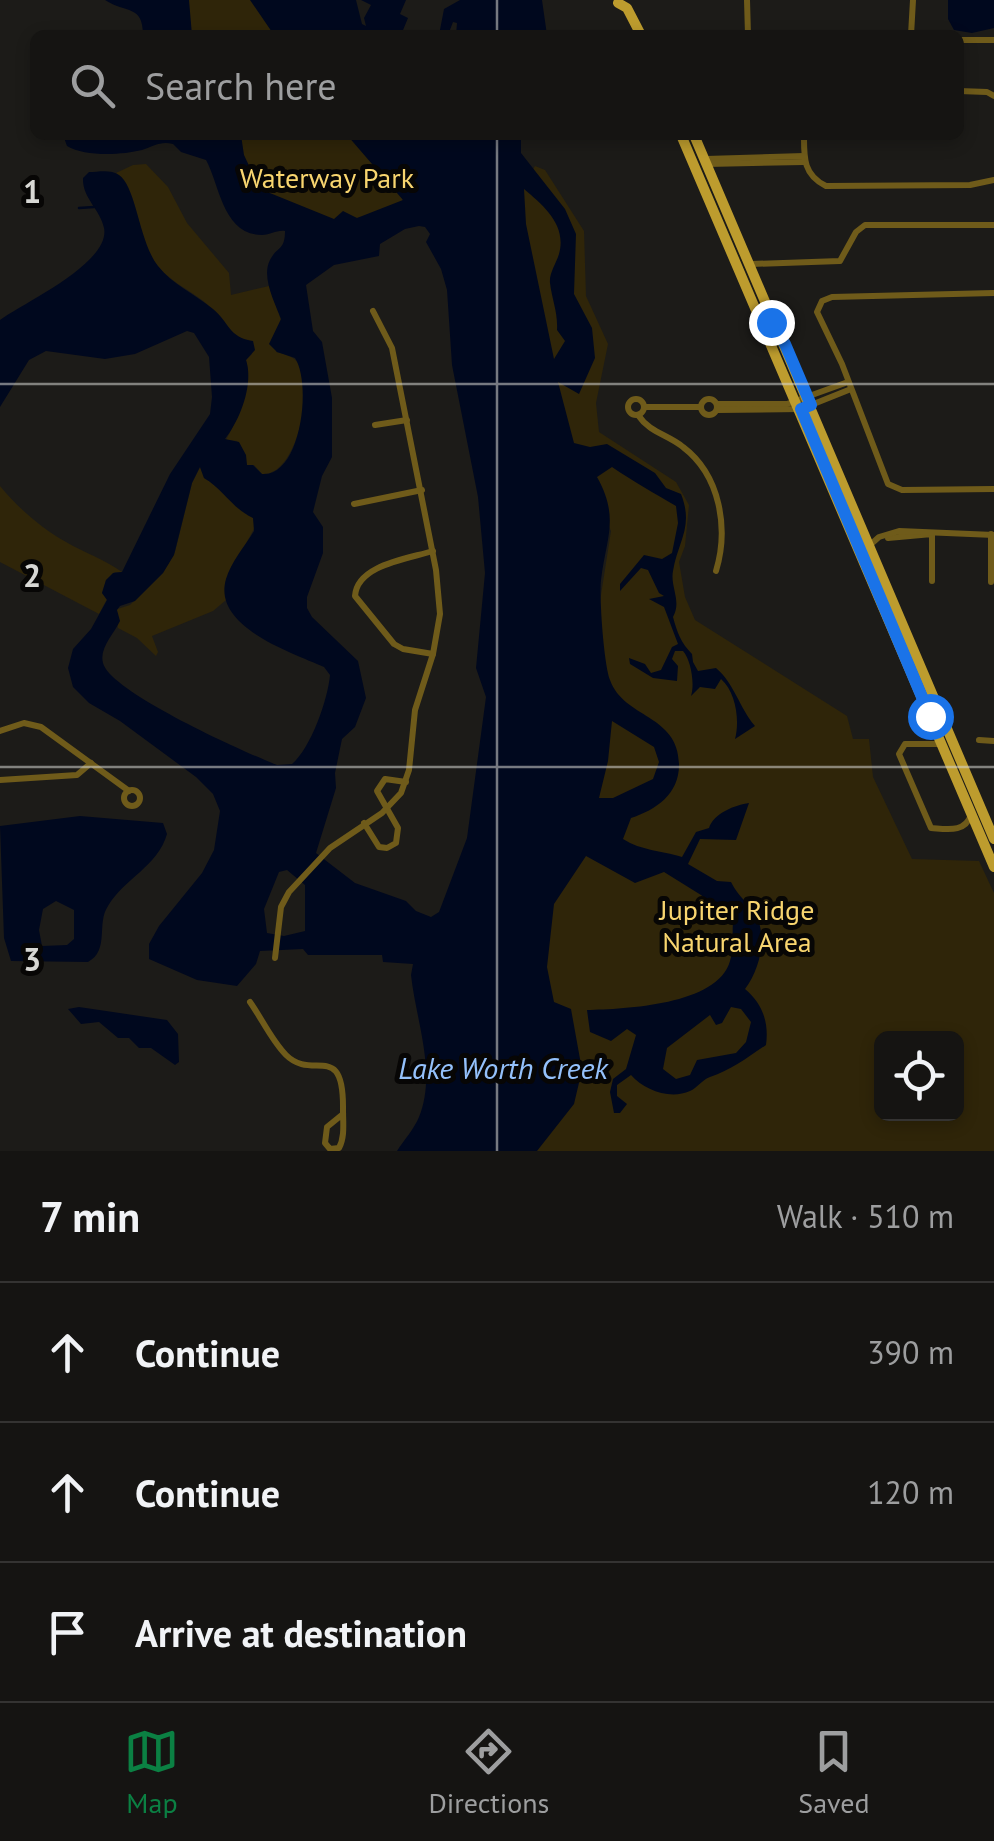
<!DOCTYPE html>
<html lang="en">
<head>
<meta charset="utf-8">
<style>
  body { margin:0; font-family:"PT Sans",sans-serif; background:#1e1d1b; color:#f1f3f6 }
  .controls { position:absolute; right:30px; bottom:30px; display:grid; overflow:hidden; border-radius:15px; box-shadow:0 5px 15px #0003 }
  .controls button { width:90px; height:90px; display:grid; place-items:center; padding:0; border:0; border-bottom:2px solid #343332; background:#151412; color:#f1f3f6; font:50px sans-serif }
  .stop { position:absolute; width:30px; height:30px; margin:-22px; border:8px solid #1a73e8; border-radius:50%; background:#fff }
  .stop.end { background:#1a73e8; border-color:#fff; box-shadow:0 2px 10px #0008 }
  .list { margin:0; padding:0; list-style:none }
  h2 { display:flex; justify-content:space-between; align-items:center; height:130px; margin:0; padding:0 40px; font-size:42px }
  h2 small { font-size:32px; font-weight:400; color:#9d9e9f }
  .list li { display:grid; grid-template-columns:65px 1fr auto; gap:30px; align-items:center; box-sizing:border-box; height:140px; padding:0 40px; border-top:2px solid #343332 }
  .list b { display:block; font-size:38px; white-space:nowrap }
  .list em { font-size:32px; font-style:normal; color:#9d9e9f }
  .icon { flex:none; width:55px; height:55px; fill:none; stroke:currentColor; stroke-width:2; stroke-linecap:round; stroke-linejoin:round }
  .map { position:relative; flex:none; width:994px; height:1151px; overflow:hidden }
  .search { position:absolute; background:#151412; box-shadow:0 5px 15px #0003; left:30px; right:30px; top:30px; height:110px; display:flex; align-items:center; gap:25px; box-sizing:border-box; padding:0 35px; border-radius:15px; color:#9d9e9f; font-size:38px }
  .sheet { height:550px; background:#151412 }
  nav { display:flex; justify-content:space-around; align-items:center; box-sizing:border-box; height:140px; border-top:2px solid #343332; background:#151412; font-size:28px; color:#9d9e9f }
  nav a { display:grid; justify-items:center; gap:5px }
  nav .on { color:#0b8043 }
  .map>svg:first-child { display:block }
  .green { fill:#2f2509; fill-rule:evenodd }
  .water { fill:#00081e; fill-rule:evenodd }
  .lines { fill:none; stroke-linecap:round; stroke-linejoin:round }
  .stream { stroke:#00081e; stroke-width:2.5 }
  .minor { stroke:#6f5b1a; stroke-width:6 }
  .primary { stroke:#bd9c2e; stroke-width:10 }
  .route { stroke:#1a73e8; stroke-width:12 }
  .grid { fill:none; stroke:#d7d7d4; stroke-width:2.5; stroke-opacity:0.55 }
  .labels { text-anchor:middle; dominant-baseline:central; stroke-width:10; stroke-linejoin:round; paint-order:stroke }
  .park-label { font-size:28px; fill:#f8d56f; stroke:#070605 }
  .water-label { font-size:30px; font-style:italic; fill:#94c1fb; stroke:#070605 }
  .grid-label { font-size:32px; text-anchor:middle; font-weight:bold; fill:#d7d7d4; stroke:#070605; stroke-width:10; stroke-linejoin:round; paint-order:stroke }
</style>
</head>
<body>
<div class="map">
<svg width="994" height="1151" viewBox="0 0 994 1151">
  <rect width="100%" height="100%" fill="#1c1b18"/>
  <g class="green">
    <path d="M178 0H256L278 35H189Z"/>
    <path d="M232 135H356L403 186 402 208 376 216 323 221 253 188Z"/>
    <path d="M146 164 168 187 187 223 229 273 231 295 269 286 281 320 276 352C284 354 293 356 298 363 315 387 297 477 262 474L254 465H247L237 441 226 440C238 417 253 388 246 360L252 354 249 340C231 339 226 324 215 312 197 291 166 283 151 257 137 231 138 189 116 173L133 165Z"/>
    <path d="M535 166 545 170 584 231 586 296 608 344 596 403 599 432 676 482 689 505 685 546 679 562 685 597 695 620 847 716 853 739H869L873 777 912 859 979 861 994 893V1151H514L611 531 566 435 528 266 522 189ZM882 1038H956V1114H882Z"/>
    <path d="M200 467 204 478C224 490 232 508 253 518L255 527 226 580V600L213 611 152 636 158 652 156 656 137 638 118 628 114 610 130 605 163 573 175 552 192 483Z"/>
    <path d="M0 486C18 508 41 528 66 542 85 553 104 559 122 572H115L106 580 102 593 107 599 99 614 0 562Z"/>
  </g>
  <g class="water">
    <path d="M105 0H189L192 35H143C143 4 126 14 105 0Z"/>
    <path d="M250 0H356L362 24 366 26 364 18 371 5 361 0H406L400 14 408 18 401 35H274Z"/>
    <path d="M460 0H542L547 35H456L457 23 453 22 448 35H439L444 9Z"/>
    <path d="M948 0H994V28L972 33 954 30 948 19Z"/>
    <path d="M63 135H241L244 155 260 189 334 219 343 211 357 218 403 200 347 135H521V153L565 209 576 234 574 294 592 328 595 358 579 394 558 382 574 443 590 447 607 444 655 473 666 488 681 494C694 527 678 541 673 571 670 587 682 601 673 617 677 632 681 643 692 654L693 662 698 671 716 668C734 683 739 707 755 726L735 739C740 721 736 692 721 679L715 689 700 687 691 696C695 684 691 660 683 651H675L672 659 678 666 677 681 653 678 630 664 629 658 645 664 651 673 661 670 672 647 678 644 664 607 649 599 664 596 659 593 648 570 641 568 620 591V584L644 555 662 559 672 553 678 523 676 506C654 493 634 482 612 467L597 477C620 518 606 538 601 580 599 597 604 665 610 680 624 719 679 714 679 765 679 794 656 810 631 818L623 839C642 851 660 850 682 857L696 832 709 828C714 813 735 805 749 803L736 840 700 839 688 864 717 881 731 882C739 898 748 902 755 913 768 936 760 969 745 989 763 1004 769 1023 766 1045 747 1058 731 1070 710 1077 702 1080 697 1088 690 1091 670 1100 644 1090 631 1075L617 1085V1096L627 1104 620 1113H614L610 1092 613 1079 626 1069 636 1035 627 1029 611 1041 590 1032 587 1010C625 1009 718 1005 730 961 734 949 732 934 733 921L701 895 664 872 635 883 586 856 554 904 547 967 554 1002 571 1009 582 1070 574 1104 537 1151H397C404 1140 414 1129 419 1117 437 1073 416 1021 411 975L413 964 383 962 382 955H308L303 949 260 951 256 964 237 986 197 980 149 959V944L159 926 202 873 214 850 220 811 213 794 196 777 120 721 89 703 73 687 68 668 73 649 91 629 107 600 102 593 106 580 113 573 122 572 170 474 210 414 212 397 209 357 194 333 187 331 135 354 105 359 46 351 29 360 0 407V320C23 303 111 263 104 228 100 209 82 198 83 178L89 172C98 172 111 169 119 175 136 186 139 242 158 266 173 285 195 294 213 309 229 322 229 338 253 341L255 350 246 360C254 384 240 420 225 439L239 442 246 455 247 465H253L262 474C301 477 312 384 295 358L277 352 269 344 281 319C275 303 261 277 270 260 277 246 285 251 285 231 276 230 271 235 262 235 223 235 220 186 206 160L181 152 173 144C160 141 155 146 142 150 122 155 85 157 67 146ZM524 189C544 206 567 225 559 254 556 264 549 273 550 283 552 300 558 312 557 330L565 341 554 359 526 224ZM419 226 425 227 430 234 426 242 441 269 447 290 452 365 478 497 485 573 476 668 486 697 467 838 439 912 431 917 416 911 406 901 355 883 316 853 336 788 335 773 342 739 355 727 366 698 358 661 312 617 307 608V597L323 553V527L313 512 322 476 332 457V398L322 342 313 331 306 285 334 265 379 256 380 244 405 229ZM200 467 204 478C224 490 232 508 253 518L254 531C245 546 231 562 226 579 212 627 291 652 324 667L330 675C328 699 311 748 292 764L277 765C246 753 110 692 103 663 99 648 114 634 120 621L117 610 120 606 135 601 163 573 174 555 192 483ZM612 721 654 747 659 762 653 779 613 798H599L608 761ZM287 870 305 885V931L284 936 267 933 264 909 279 872ZM731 1007 741 1009 751 1022 746 1042 736 1053 697 1060 690 1075 676 1079 663 1069 667 1048 710 1015 716 1025 722 1023Z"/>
    <path d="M80 816 163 823 167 834C158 866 124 879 108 906 96 924 110 950 88 962L11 961 4 938 0 826ZM56 901 74 910V939L67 945 42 946 39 930 43 909Z"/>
    <path d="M79 1007 167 1020 178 1034 179 1062 175 1065 151 1048H139L129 1038H118L99 1022 81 1024 68 1009Z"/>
  </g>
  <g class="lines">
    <path class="stream" d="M79 208 94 207"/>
    <g class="minor">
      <path d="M747 0 748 35"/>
      <path d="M911 35 913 0"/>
      <path d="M959 40H994"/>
      <path d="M959 91 987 92 994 96"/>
      <path d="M804 135C804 157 803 175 826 186L970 185 994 180"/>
      <path d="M706 159 804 156"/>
      <path d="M707 164 804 162"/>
      <path d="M751 264 840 261 856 232 865 225H994"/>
      <path d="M994 293 832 297 822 301 817 312 842 364 888 484 902 490 994 489"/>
      <circle cx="709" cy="407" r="8"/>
      <circle cx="636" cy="407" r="8"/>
      <path d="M717 404H787L848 382"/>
      <path d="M644 407H701"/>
      <path d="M717 410 801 409 851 389"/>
      <path d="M638 415C650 433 667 434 683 447 720 475 729 528 716 571"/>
      <path d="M375 425 407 420"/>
      <path d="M354 504 422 490"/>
      <path d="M888 538 932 534V581"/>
      <path d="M870 545 879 537 899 531 994 535"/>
      <path d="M433 551C407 559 357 565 355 596L394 644 403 649 433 654"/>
      <path d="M991 582V534"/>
      <path d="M0 731 24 723 41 727 129 791"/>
      <path d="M979 740 994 741"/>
      <path d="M941 744H905L899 754 931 828C947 829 965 833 971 815"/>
      <path d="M0 780 77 775 91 763"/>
      <circle cx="132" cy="798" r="8"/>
      <path d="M364 823 379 847 387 848 396 843 398 828 377 791 385 779 406 782"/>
      <path d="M275 958 281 907 289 892 330 848 382 813 401 793 409 770 415 710 433 654 440 614 436 570 392 348 373 311"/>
      <path d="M250 1002C262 1019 272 1041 286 1055 313 1082 344 1039 343 1110 343 1123 345 1137 339 1148L330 1149 325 1143 327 1127 343 1114"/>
    </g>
    <g class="primary">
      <path d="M618 3 627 8 641 35"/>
      <path d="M681 135 994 867"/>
      <path d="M694 135 994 839"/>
    </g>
  </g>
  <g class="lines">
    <path class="route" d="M771 322 785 344 811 405 801 409 930 716"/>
  </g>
  <path class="grid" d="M497 0V35M497 135V1151M0 384H994M0 767H994"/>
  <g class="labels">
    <g class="park-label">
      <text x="327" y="177">Waterway Park</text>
      <text x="737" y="909">Jupiter Ridge<tspan x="737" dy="32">Natural Area</tspan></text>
    </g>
    <g class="water-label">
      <text x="503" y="1067">Lake Worth Creek</text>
    </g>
  </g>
  <g class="grid-label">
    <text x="32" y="203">1</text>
    <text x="32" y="587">2</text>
    <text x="32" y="971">3</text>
  </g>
</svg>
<div class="controls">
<button><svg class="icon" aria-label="locate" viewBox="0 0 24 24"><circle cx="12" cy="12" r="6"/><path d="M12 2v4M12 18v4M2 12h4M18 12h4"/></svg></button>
</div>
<div class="stop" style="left:930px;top:716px"></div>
<div class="stop end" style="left:771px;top:322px"></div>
<div class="search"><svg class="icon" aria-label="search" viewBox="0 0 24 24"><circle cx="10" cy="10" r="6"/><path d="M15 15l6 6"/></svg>Search here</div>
</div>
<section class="sheet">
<h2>7 min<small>Walk · 510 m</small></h2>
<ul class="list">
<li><svg class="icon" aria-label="ahead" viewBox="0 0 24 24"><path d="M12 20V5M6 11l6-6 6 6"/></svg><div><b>Continue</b></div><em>390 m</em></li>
<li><svg class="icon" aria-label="ahead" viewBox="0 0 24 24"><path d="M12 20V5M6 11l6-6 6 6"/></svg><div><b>Continue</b></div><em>120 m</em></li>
<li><svg class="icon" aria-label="arrive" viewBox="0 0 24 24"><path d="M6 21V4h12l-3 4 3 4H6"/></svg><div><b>Arrive at destination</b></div></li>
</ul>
</section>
<nav>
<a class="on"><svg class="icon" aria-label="map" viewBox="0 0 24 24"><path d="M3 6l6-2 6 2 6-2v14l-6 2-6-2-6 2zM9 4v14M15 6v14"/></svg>Map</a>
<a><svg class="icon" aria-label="directions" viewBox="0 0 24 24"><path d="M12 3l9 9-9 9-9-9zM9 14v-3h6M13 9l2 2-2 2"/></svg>Directions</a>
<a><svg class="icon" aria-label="saved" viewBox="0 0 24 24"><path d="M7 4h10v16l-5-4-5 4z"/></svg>Saved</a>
</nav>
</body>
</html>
